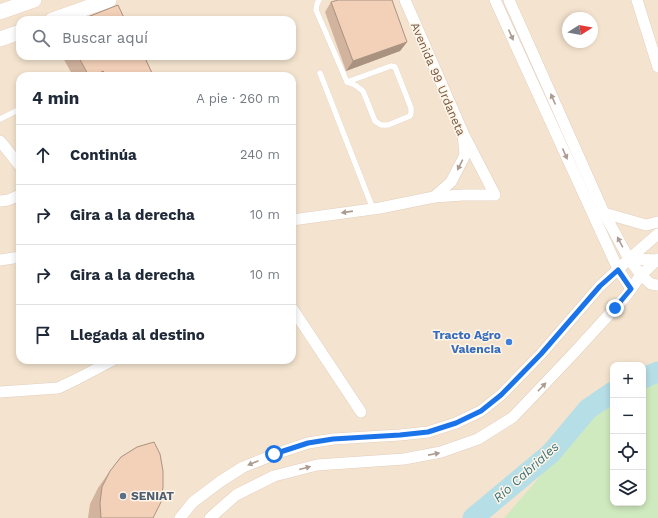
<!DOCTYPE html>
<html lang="es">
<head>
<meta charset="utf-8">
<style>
  body { margin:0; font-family:"Work Sans",sans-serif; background:#f2f2f3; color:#1f2937 }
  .controls { position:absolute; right:12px; bottom:12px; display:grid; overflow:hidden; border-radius:8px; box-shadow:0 2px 6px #0003 }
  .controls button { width:36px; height:36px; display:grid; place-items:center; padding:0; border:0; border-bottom:1px solid #e0e1e3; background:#fff; color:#1f2937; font:20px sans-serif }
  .compass { position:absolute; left:562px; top:12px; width:36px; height:36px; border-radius:50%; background:#fff; box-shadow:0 2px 6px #0003; rotate:79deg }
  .stop { position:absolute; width:12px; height:12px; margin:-9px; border:3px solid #1a73e8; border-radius:50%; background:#fff }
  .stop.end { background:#1a73e8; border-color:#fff; box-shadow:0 1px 4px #0008 }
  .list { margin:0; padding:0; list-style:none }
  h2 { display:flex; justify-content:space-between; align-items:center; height:52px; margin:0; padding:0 16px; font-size:17px }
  h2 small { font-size:13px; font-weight:400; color:#747a83 }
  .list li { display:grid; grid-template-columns:26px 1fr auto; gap:12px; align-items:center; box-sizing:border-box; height:60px; padding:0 16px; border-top:1px solid #e0e1e3 }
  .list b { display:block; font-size:15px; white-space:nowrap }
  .list em { font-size:13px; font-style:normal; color:#747a83 }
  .icon { flex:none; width:22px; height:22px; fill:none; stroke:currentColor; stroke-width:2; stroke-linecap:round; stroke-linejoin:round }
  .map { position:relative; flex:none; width:658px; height:518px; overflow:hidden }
  .search { position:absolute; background:#fff; box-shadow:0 2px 6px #0003; left:16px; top:16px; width:280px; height:44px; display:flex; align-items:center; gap:10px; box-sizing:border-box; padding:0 14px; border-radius:12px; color:#747a83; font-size:15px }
  .panel { position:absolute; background:#fff; box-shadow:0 2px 6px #0003; left:16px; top:72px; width:280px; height:292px; border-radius:12px }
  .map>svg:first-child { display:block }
  .residential { fill:#f4e4cf; fill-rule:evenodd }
  .green { fill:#d0eabf }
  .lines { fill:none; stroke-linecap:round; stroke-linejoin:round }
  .river { stroke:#b5dee6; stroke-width:21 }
  .service-casing { stroke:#e1cebd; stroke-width:6 }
  .minor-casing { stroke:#e1cebd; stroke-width:12 }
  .secondary-casing { stroke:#e8d1bc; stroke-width:16 }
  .service { stroke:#fff; stroke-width:5.5 }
  .minor { stroke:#fff; stroke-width:11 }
  .secondary { stroke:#fff; stroke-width:15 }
  .wall { fill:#d1b39e }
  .shaded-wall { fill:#aa9281 }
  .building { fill:#f3d0b8; stroke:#aa9281 }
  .oneway { fill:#ac9b91 }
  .route { stroke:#1a73e8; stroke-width:5 }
  .shop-dot { fill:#3f7fe0; stroke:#fff6e7; stroke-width:1.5 }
  .service-dot { fill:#5c6f8a; stroke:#fff6e7; stroke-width:1.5 }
  .labels { text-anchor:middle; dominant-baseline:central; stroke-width:3; stroke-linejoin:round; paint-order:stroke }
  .street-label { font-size:12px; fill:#745847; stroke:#fff6e7 }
  .shop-label { font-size:12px; font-weight:bold; fill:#366cbe; stroke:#fff6e7; text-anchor:end }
  .service-label { font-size:12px; font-weight:bold; fill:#4e5e75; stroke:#fff6e7; text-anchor:start }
  .water-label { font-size:13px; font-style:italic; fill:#3e7581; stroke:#fff6e7 }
</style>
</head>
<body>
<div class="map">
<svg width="658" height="518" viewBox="0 0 658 518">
  <rect width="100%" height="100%" fill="#fdf2e1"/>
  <path class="residential" d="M0 0H658V518H0ZM568 18H592V42H568ZM20 20H292V56H20ZM20 76H292V360H20ZM613 365H643V503H613Z"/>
  <path class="green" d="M658 373V518H504L536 481 592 411 613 396V503H643V379Z"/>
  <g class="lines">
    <g class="river">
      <path d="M643 378 658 372"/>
      <path d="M473 518 551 453 588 409 613 392"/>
    </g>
    <defs>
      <g id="service">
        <path d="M319 0 317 4 316 10 347 82 355 85 363 91 375 121 381 125H388L410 116 411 113V108L395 67 391 66 347 82"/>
        <path d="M320 73 373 209"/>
        <path d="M0 119 20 109"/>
      </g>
      <g id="minor">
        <path d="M495 0 618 269 631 289"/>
        <path d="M509 0 604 213 629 259 641 275 651 284 658 285"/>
        <path d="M637 0 658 67"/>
        <path d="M0 141 20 166"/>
        <path d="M434 197 463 195H495L465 137"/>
        <path d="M0 201 8 200 20 195"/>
        <path d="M604 213 646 225 658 222"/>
        <path d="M292 220 380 208 434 197 451 182 465 155 463 133 405 0"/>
        <path d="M629 259 658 260"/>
        <path d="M0 260 20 257"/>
        <path d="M292 308 361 412"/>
        <path d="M0 392 58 388 77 379 113 360"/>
        <path d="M180 518 193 502 221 481 243 467 284 451 308 443 333 439 400 435 428 432 456 423 481 411 501 395 541 354 600 286 629 259 658 234"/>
        <path d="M210 518 236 495 274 476 317 465 404 459 441 452 478 439 513 417 572 355 626 296 641 275 658 259"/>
      </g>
      <g id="secondary">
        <path d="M0 12 34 0"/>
        <path d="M52 20 109 0"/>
        <path d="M0 39 20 32"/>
      </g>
    </defs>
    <use href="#service" class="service-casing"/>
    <use href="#minor" class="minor-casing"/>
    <use href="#secondary" class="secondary-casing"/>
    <use href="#service" class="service"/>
    <use href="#minor" class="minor"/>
    <use href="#secondary" class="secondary"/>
  </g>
  <g class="wall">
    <path d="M331 2 407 42 400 51 346 71 325 12Z"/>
    <path d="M62 56H144L152 73 150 76H73Z"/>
    <path d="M110 471 153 518H88L90 504 98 488Z"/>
  </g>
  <g class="shaded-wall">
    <path d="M407 42 400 51 346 71 353 61Z"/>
    <path d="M103 71 100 76H94Z"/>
  </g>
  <g class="building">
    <path d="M338 0H392L407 42 353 61 331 2Z"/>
    <path d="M118 5 125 20H80Z"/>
    <path d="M78 56H144L152 73 148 76H107L103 71 94 76H89Z"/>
    <path d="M154 442 160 454 163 471V487L161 502 153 518H101L100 503 102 487 110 471 121 457 137 447Z"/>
  </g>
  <defs><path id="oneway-solid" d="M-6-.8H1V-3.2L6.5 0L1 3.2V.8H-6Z"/></defs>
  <g class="oneway">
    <use href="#oneway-solid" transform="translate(511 35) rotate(66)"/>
    <use href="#oneway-solid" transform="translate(553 99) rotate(-114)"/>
    <use href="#oneway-solid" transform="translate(565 154) rotate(66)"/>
    <use href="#oneway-solid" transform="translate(460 165) rotate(117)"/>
    <use href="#oneway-solid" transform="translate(347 212) rotate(172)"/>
    <use href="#oneway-solid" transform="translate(620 242) rotate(-118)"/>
    <use href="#oneway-solid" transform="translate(542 387) rotate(-46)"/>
    <use href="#oneway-solid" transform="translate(434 454) rotate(-11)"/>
    <use href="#oneway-solid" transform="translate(253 463) rotate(157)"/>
    <use href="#oneway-solid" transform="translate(305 468) rotate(-15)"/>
  </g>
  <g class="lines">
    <path class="route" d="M274 454 308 443 333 439 400 435 428 432 456 423 481 411 501 395 541 354 600 286 618 270 631 289 615 308"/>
  </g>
  <circle class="shop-dot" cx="509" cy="342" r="4"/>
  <circle class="service-dot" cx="123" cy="496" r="4"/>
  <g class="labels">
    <g class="street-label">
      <text transform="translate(438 79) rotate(67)">Avenida 99 Urdaneta</text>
    </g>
    <g class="shop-label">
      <text x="501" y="335">Tracto Agro<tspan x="501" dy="14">Valencia</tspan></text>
    </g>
    <g class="service-label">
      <text x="131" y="496">SENIAT</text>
    </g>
    <g class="water-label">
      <text transform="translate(526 472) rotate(-42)">Río Cabriales</text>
    </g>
  </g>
</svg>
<div class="controls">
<button>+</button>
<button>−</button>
<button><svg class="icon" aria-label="locate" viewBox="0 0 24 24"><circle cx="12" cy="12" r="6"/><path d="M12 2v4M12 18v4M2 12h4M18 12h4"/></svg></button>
<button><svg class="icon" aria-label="layers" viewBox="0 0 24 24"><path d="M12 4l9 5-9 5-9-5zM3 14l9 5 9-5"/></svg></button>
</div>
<svg class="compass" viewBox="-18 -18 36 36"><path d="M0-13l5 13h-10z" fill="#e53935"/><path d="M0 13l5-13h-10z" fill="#747a83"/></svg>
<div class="stop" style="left:274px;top:454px"></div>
<div class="stop end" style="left:615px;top:308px"></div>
<div class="search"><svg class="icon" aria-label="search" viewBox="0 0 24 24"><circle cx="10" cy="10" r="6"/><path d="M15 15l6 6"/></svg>Buscar aquí</div>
<section class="panel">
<h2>4 min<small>A pie · 260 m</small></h2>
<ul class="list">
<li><svg class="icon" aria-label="ahead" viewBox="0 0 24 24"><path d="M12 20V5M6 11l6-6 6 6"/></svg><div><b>Continúa</b></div><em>240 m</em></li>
<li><svg class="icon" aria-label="right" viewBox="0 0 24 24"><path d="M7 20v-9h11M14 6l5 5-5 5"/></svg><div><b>Gira a la derecha</b></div><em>10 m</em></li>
<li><svg class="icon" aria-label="right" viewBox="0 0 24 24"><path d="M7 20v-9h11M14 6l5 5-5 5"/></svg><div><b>Gira a la derecha</b></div><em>10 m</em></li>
<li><svg class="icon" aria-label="arrive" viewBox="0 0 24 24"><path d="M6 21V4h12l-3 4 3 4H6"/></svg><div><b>Llegada al destino</b></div></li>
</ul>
</section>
</div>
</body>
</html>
